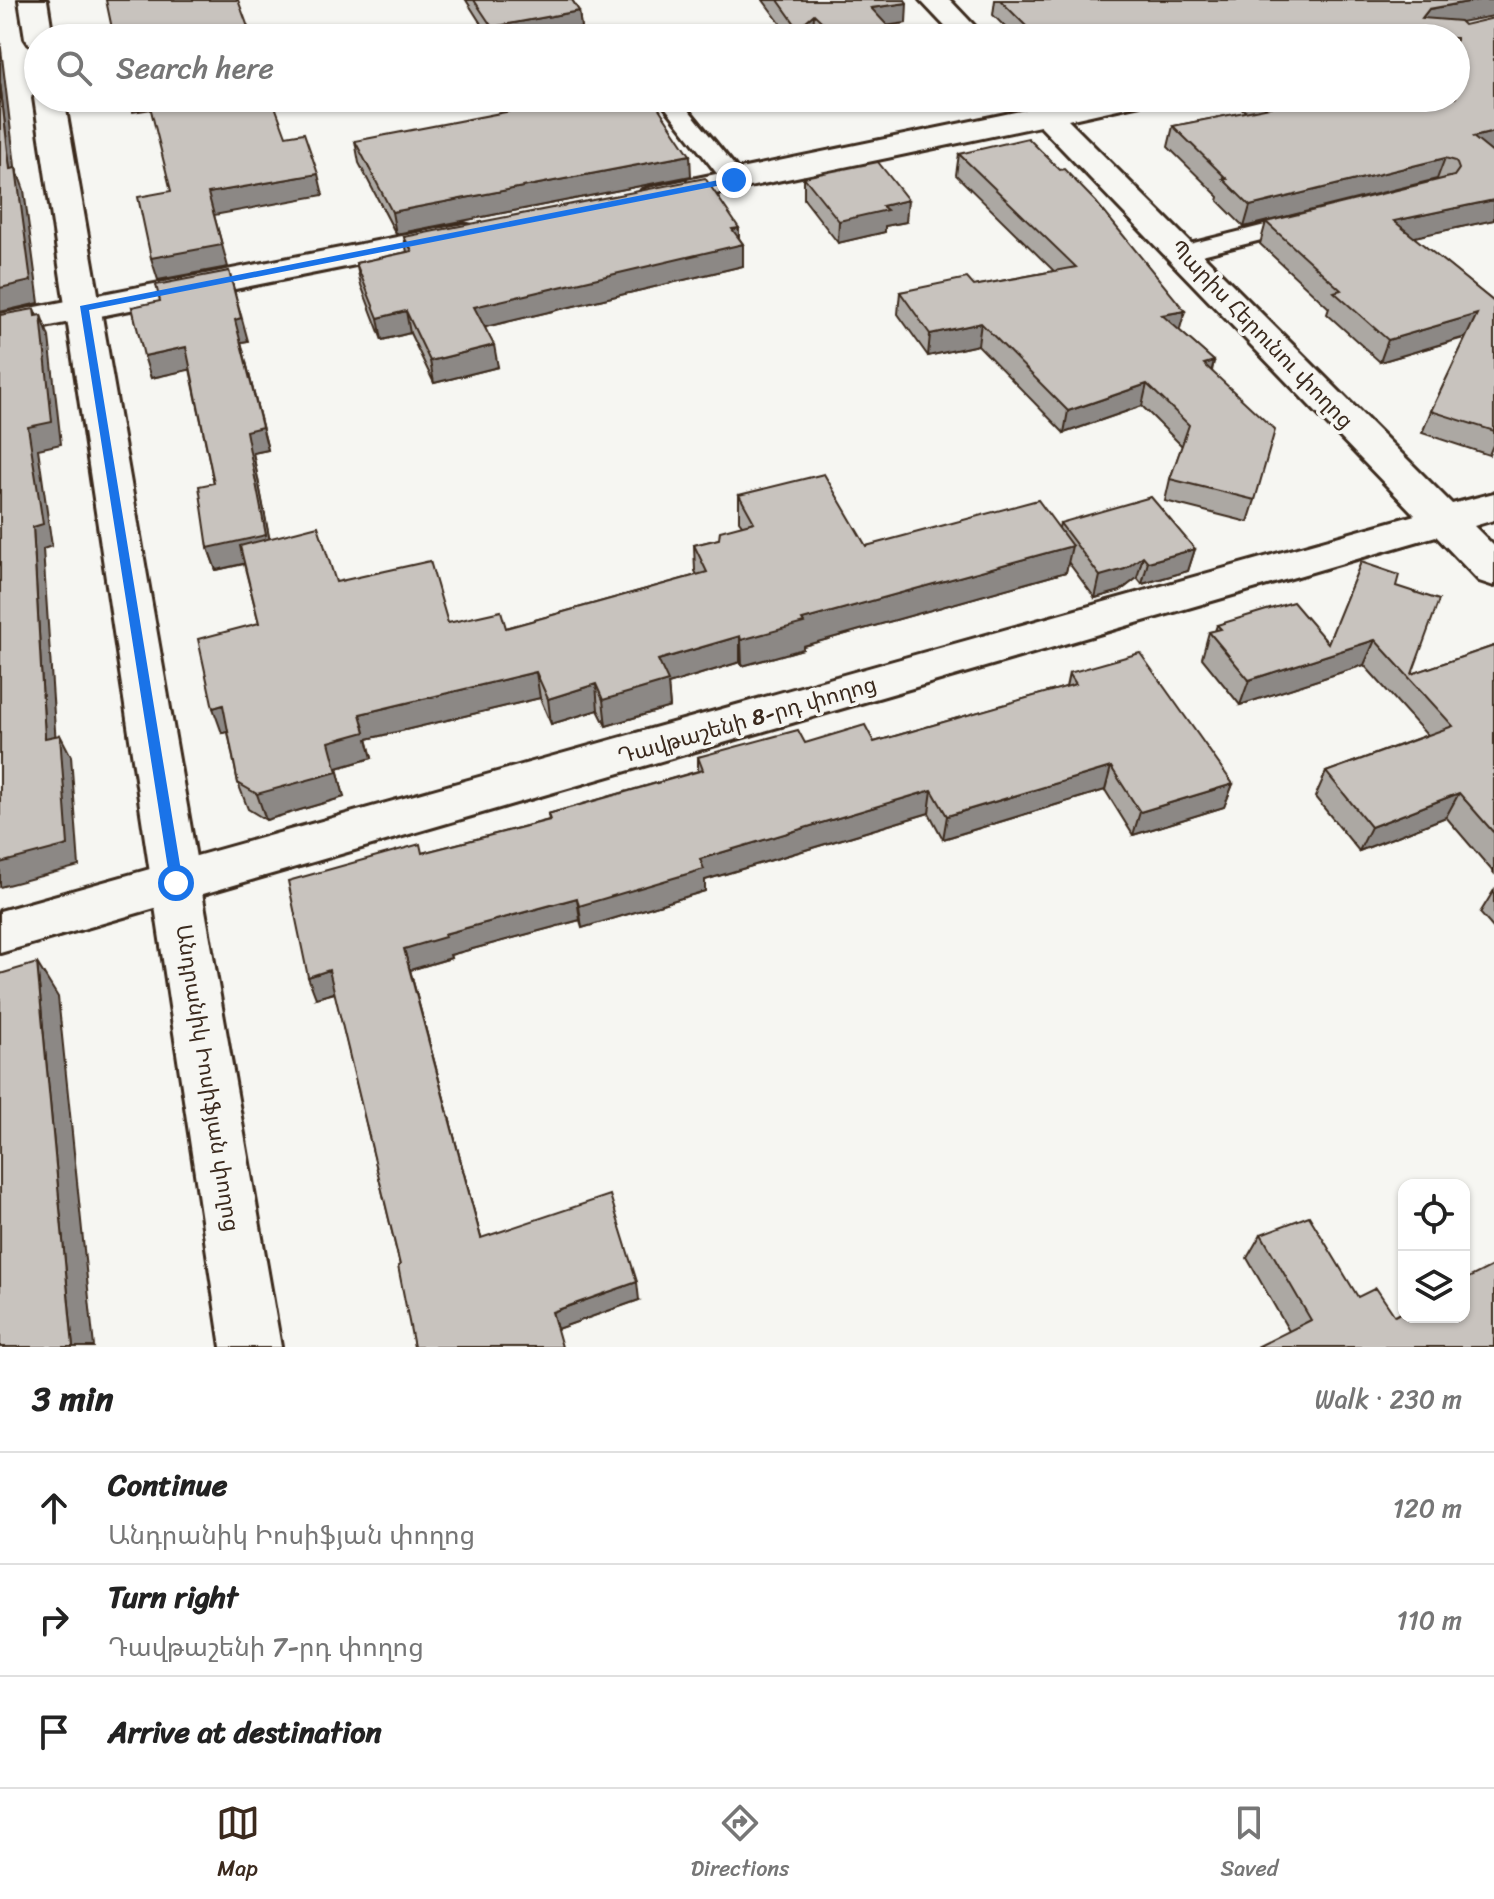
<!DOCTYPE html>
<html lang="en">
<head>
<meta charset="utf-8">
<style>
  body { margin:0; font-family:Sriracha,"Noto Sans Armenian",sans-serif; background:#f2f2f2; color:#222 }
  .controls { position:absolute; right:24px; bottom:24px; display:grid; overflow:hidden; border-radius:16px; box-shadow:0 2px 6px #0004 }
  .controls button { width:72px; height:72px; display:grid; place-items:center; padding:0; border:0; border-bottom:2px solid #e0e0e0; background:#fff; color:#222; font:40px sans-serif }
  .stop { position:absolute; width:24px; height:24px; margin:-18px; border:6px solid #1a73e8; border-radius:50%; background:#fff }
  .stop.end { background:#1a73e8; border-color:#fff; box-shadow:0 2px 8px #0008 }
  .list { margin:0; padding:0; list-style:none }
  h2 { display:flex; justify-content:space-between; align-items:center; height:104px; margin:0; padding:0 32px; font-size:34px }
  h2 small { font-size:26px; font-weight:400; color:#767676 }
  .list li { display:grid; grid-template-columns:52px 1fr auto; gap:24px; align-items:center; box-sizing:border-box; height:112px; padding:0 32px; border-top:2px solid #e0e0e0 }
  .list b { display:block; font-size:30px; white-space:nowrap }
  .list p { margin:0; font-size:26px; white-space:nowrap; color:#767676 }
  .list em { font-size:26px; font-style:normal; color:#767676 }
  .icon { flex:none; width:44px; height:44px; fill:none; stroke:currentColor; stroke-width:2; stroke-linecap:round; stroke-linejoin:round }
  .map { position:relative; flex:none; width:1494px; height:1347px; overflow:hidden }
  .search { position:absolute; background:#fff; box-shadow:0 2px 6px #0004; left:24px; right:24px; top:24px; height:88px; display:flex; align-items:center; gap:20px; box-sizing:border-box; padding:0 28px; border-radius:44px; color:#767676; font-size:30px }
  .sheet { height:440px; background:#fff }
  nav { display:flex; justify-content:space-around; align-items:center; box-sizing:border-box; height:112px; border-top:2px solid #e0e0e0; background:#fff; font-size:22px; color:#767676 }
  nav a { display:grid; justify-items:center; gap:4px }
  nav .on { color:#3b2a1e }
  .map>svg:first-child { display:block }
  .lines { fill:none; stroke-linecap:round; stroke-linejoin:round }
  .service-casing { stroke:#3b2a1e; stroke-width:6 }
  .minor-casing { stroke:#3b2a1e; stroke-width:6 }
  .tertiary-casing { stroke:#3b2a1e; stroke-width:6 }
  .service { fill:#f6f6f2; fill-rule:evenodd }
  .minor { fill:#f6f6f2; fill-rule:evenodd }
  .tertiary { fill:#f6f6f2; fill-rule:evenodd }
  .wall { fill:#aca8a3; stroke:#3b2a1e; stroke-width:2 }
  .shaded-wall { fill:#8c8885; stroke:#3b2a1e; stroke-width:2 }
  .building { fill:#c8c3be; stroke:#3b2a1e; stroke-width:2 }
  .route { fill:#1a73e8 }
  .labels { text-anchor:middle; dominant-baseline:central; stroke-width:7; stroke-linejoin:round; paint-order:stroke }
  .street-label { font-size:22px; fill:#3b2a1e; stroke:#f6f6f2 }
</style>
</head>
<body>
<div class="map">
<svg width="1494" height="1347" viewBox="0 0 1494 1347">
  <rect width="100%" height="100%" fill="#f6f6f2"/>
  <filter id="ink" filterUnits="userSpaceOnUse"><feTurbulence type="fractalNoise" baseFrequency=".0125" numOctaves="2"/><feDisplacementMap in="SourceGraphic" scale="16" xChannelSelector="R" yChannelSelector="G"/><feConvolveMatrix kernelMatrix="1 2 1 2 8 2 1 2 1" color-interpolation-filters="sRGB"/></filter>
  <g filter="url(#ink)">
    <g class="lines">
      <defs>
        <g id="service">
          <path d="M658 98H679L742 175 745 180 742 185H726Z"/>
          <path d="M1301 216 1309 218 1312 223 1309 228 1182 260 1174 258 1171 253 1174 248Z"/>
        </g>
        <g id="minor">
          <path d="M920 0H950L986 38H956Z"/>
          <path d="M1017 98H1047L1053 105 1086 98H1144L1140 104 1068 120 1452 504 1494 493V520L1474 526 1494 546V586L1479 581 1436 536 0 953V911L1415 515 1040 126 653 207 642 204 637 197 642 190 653 187 1025 110Z"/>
          <path d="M464 224 476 227 481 234 476 241 0 336V314Z"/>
        </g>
        <g id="tertiary">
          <path d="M19 0H47L53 38H38V46L29 44 25 38Z"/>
          <path d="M38 92V98H64L281 1347H221L34 98Z"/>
        </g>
      </defs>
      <use href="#service" class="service-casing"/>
      <use href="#minor" class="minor-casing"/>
      <use href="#tertiary" class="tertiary-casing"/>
      <use href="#service" class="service"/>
      <use href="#minor" class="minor"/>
      <use href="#tertiary" class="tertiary"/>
    </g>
    <g class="wall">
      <path d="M466 0H572L579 11 581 28 525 38H490Z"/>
      <path d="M763 0H905L906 23 888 26 899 38H817L813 35 809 38H791Z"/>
      <path d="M995 0H1494L1461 22 1494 151 1492 152 1494 220 1413 237 1494 302V443L1489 455 1422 433 1431 411 1467 337 1380 362 1327 314 1329 308 1260 244 1266 222 1439 180 1244 227 1218 201 1219 197 1168 147 1173 126 1246 112 1230 98H1456V38H1016L993 15Z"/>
      <path d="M355 141 691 176 396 234 359 163Z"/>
      <path d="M959 154 1180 331 1214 361 1212 371 1255 500 1248 522 1165 501 1170 479 1182 446 1142 406 1064 433 978 345 928 356 898 314 900 292 974 286 1054 271 956 175Z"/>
      <path d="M804 177 906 222 885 226V232L838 243 804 199Z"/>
      <path d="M739 228V238L743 244V266L485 327 498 367 434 383 410 333 382 340 361 285 356 263 407 252 404 237Z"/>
      <path d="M132 307 248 341 241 342 268 450 253 453 269 538 336 582 448 623 506 628 697 575 695 571 694 545 719 539 742 525 739 521V495L866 546 1059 528 1060 523 1195 549 1188 571 1142 584 1137 578 1120 591 1095 598 1068 562 1066 572 803 646V649L742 666 740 662 668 684 670 707 606 726 598 710 551 724 540 698 367 739 372 758 337 768 344 797 266 820 248 809 238 783 228 732 222 733 259 623 244 564 216 570 208 548 214 483 190 369 151 378Z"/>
      <path d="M1396 586 1412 674 1494 646V873L1446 817 1359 851 1315 797 1326 772 1427 735 1364 665 1240 705 1202 658 1209 632 1215 631 1217 625 1328 643Z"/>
      <path d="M1069 673 1233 784 1224 807 1133 835 1105 790 943 839 929 813 705 880V891L582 928 580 920 450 955 451 958 410 970 481 1238 639 1300 557 1329 400 1265 335 993 316 998 422 853 549 820 548 814 698 771V757L805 743 874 742 1066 687Z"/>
      <path d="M1494 890V929L1480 913Z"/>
      <path d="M1261 1234 1358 1297 1395 1316 1494 1347 1289 1331 1247 1258Z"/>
    </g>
    <g class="shaded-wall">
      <path d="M1479 0H1494V16L1422 29V18L1429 9Z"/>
      <path d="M907 3 906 23 870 28 871 8Z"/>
      <path d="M579 11 581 28 525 38H493L492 27Z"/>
      <path d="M814 14 813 35 809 38H798V28Z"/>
      <path d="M1182 34 1181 38H1156Z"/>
      <path d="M0 40 18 191 10 169 0 82Z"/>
      <path d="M128 98H149L152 109 133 112Z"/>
      <path d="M882 98H904L882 102Z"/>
      <path d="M1494 132V151L1466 158 1473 137Z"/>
      <path d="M690 155 691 176 396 234 392 212Z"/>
      <path d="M1445 158 1437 179 1244 227 1250 206Z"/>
      <path d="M16 168 24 190 39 303 0 312V288Z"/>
      <path d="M318 174 323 195 214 215 228 267 158 280 151 258 208 193Z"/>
      <path d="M908 200 906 222 885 226V232L838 243 839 221 882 206Z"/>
      <path d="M1494 200V220L1387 243 1394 221Z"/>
      <path d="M739 228V245L743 244V266L477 329 474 307Z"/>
      <path d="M229 271 248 341 241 342 268 450 253 453 273 557 216 570 208 548 246 431Z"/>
      <path d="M34 309 42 327 41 315 49 337 61 444 38 449 52 546 43 549 57 760 45 738 33 527 28 427 35 316Z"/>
      <path d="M406 311 410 333 382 340 378 318Z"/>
      <path d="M1185 311 1179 332 1162 315Z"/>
      <path d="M1477 314 1469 336 1380 362 1388 340Z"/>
      <path d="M981 323 978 345 928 356 930 334Z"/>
      <path d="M494 345 498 367 434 383 430 361Z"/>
      <path d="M186 347 193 369 151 378 144 356Z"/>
      <path d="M1214 361 1208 383 1204 364Z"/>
      <path d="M1147 384 1142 406 1064 433 1068 411Z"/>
      <path d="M1072 546 1066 572 803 646V649L742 666 741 640 802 620Z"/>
      <path d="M1195 549 1188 571 1142 584 1148 562Z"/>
      <path d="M1143 556 1137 578 1120 591 1095 598 1100 576Z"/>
      <path d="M740 636V662L668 684 670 707 606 726 603 700 658 660Z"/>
      <path d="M1375 640 1364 665 1240 705 1249 680Z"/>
      <path d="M536 672 540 698 367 739 372 758 337 768 344 797 266 820 257 794 360 714Z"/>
      <path d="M596 684 598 710 551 724 548 699Z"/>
      <path d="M223 705 232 731 222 733 213 708Z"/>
      <path d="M60 735 71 756 79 866 0 887V863Z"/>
      <path d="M1111 767 1105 790 943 839 947 816Z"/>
      <path d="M1233 784 1224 807 1133 835 1140 812Z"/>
      <path d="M932 790 929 813 705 880V891L582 928 579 906 700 859Z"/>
      <path d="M1459 793 1446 817 1359 851 1371 827Z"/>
      <path d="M577 898 580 920 450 955 451 958 410 970 486 1257 404 949 444 934Z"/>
      <path d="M37 963 58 997 94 1347H73Z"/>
      <path d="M329 970 337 992 316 998 308 977Z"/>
      <path d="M637 1282 639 1300 557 1329 552 1312Z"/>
    </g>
    <g class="building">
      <path d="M106 0H238L252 38H114Z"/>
      <path d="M474 0H572L579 11 492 27Z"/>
      <path d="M778 0H905L907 3 871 8 899 38H839L814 14 798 28Z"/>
      <path d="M1000 0H1479L1429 9 1422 18 1460 21 1464 25 1494 18V132L1473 137 1494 154V200L1394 221 1494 302V431L1431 411 1477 314 1388 340 1334 292 1341 290 1266 222 1454 176 1459 169 1456 161 1445 158 1250 206 1223 179H1227L1173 126 1270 107 1259 98H1456V38H1187L1182 34 1156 38H1038Z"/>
      <path d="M0 82 10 169 16 168 31 281 0 288Z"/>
      <path d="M148 98H272L286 136 304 133 318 174 208 193 222 245 151 258 138 197 171 191Z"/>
      <path d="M578 98H652L690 155 392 212 355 141Z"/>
      <path d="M1028 138 1060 170 1064 169 1096 202 1185 311 1162 315 1214 361 1204 364 1275 430 1255 500 1170 479 1189 425 1147 384 1068 411 981 323 930 334 900 292 967 278 974 286 1076 267 959 154Z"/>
      <path d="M878 162 908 200 882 206 887 210 839 221 804 177Z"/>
      <path d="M705 178 739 228 732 229 743 244 474 307 494 345 430 361 406 311 378 318 356 263 412 251 404 237Z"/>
      <path d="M229 271 241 318 235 320 262 427 246 431 266 535 208 548 199 486 214 483 186 347 144 356 132 307 160 301 156 285Z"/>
      <path d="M34 309 35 316 41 315 52 422 28 427 43 524 33 527 45 738 60 735 68 845 0 863V315Z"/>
      <path d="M824 474 866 546 1038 500 1072 546 802 620 804 623 741 640 740 636 658 660 668 681 603 700 596 684 548 699 536 672 360 714 365 732 329 742 337 772 257 794 238 783 223 705 213 708 198 639 259 623 240 546 318 526 336 582 430 561 448 623 501 611 506 628 707 572 694 545 719 539 720 531 754 522 739 495Z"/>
      <path d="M1151 497 1195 549 1148 562 1143 556 1125 569 1100 576 1060 523Z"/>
      <path d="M1361 562 1399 575 1396 586 1439 600 1412 674 1494 646V833L1459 793 1371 827 1326 772 1453 726 1375 640 1249 680 1209 632 1221 629 1217 625 1293 602 1328 643Z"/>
      <path d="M1140 653 1233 784 1140 812 1111 767 947 816 932 790 700 859 704 869 579 906 577 898 444 934 445 937 404 949 481 1238 610 1195 637 1282 552 1312 562 1347H414L398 1266 400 1265 329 970 308 977 288 881 420 844 422 853 550 820 548 814 703 770 698 757 798 730 805 743 865 725 874 742 1076 684 1069 673Z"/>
      <path d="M37 963 73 1347H0V974Z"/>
      <path d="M1309 1216 1358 1297 1376 1288 1395 1316 1404 1311V1317H1464V1280L1494 1265V1347H1257L1311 1320 1261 1234Z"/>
    </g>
  </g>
  <path class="route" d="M734 177 737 182 89 310 183 883 181 888H171L80 306Z"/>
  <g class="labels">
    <g class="street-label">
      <text transform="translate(1262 334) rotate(46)">Պարիս Հերունու փողոց</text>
      <text transform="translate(747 720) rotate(-16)">Դավթաշենի 8-րդ փողոց</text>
      <text transform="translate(208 1078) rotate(81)">Անդրանիկ Իոսիֆյան փողոց</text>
    </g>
  </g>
</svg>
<div class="controls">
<button><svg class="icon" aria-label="locate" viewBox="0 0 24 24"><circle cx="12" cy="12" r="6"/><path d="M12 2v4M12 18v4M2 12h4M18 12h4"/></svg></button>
<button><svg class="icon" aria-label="layers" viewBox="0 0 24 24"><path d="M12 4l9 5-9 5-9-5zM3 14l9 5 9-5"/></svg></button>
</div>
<div class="stop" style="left:176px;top:883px"></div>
<div class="stop end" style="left:734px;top:180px"></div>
<div class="search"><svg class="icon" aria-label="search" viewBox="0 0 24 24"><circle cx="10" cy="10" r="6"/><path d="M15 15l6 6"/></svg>Search here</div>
</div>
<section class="sheet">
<h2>3 min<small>Walk · 230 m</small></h2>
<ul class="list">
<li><svg class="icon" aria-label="ahead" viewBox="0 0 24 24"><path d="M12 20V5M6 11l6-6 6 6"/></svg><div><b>Continue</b><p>Անդրանիկ Իոսիֆյան փողոց</p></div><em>120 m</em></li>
<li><svg class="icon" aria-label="right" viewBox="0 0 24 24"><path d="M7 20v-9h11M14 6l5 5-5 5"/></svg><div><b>Turn right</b><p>Դավթաշենի 7-րդ փողոց</p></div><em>110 m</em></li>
<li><svg class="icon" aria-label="arrive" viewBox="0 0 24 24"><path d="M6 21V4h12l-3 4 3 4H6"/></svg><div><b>Arrive at destination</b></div></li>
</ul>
</section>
<nav>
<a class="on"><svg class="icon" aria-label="map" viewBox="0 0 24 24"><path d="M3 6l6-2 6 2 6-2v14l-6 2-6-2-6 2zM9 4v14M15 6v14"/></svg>Map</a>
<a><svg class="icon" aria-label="directions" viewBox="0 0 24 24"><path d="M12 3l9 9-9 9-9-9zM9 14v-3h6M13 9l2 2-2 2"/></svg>Directions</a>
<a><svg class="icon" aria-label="saved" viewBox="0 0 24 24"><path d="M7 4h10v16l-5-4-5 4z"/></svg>Saved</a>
</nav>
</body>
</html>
